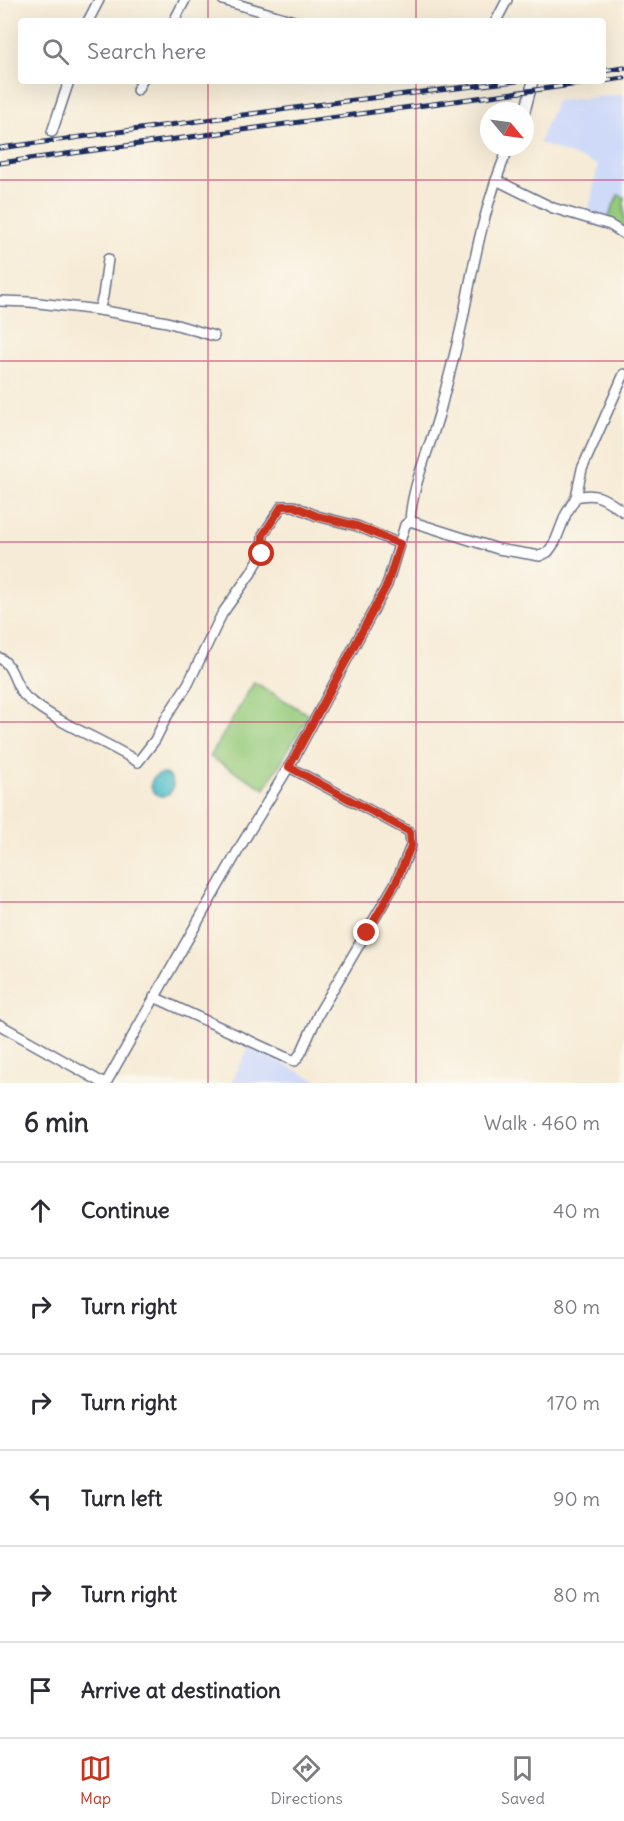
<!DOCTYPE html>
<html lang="en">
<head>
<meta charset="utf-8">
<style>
  body { margin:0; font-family:Delius,sans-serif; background:#f7f7f7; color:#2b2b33 }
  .compass { position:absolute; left:480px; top:102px; width:54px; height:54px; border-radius:50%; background:#fff; box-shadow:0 6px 24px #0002; rotate:119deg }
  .stop { position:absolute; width:18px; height:18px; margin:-14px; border:4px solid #c8321e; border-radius:50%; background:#fff }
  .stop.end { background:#c8321e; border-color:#fff; box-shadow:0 2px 6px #0008 }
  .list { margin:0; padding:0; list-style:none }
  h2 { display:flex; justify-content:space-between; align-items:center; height:78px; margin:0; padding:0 24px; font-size:26px }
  h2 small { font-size:20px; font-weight:400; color:#7c7c81 }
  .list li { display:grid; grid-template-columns:39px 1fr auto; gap:18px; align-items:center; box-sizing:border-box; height:96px; padding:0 24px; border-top:2px solid #e1e1e2 }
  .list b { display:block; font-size:22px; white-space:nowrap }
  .list em { font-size:20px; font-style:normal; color:#7c7c81 }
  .icon { flex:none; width:33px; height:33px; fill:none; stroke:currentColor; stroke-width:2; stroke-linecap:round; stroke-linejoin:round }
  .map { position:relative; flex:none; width:624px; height:1083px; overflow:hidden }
  .search { position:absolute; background:#fff; box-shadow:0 6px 24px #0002; left:18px; right:18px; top:18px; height:66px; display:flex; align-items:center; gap:15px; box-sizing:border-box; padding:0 21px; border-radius:6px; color:#7c7c81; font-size:22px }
  .sheet { height:654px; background:#fff }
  nav { display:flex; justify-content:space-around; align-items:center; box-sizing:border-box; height:84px; border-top:2px solid #e1e1e2; background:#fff; font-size:16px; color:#7c7c81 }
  nav a { display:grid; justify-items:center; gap:3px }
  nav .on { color:#c8321e }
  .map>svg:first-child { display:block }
  .built { fill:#cfdaf9 }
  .green { fill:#96cb7c; stroke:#587d6d; stroke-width:1.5 }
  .water { fill:#51bfc9; stroke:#367794; stroke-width:1.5 }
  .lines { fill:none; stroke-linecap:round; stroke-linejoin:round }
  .street-casing { stroke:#687188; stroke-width:12 }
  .street { stroke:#fff; stroke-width:9 }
  .rail-casing { stroke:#1b2f5e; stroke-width:5 }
  .rail { stroke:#fbf7ec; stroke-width:3; stroke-dasharray:9; stroke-linecap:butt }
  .route { stroke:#c8321e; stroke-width:8 }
  .grid { fill:none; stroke:#c2185b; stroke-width:1.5; stroke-opacity:0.55 }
</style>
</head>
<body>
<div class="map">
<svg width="624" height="1083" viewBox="0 0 624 1083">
  <rect width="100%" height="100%" fill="#fbf7ec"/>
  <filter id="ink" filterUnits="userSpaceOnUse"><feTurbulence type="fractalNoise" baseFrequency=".0167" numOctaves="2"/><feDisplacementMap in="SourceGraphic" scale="12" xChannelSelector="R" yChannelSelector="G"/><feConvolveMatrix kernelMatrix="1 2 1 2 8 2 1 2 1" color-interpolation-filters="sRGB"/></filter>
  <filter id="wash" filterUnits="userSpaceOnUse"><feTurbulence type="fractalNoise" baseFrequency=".008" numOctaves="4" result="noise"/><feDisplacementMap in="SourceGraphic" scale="24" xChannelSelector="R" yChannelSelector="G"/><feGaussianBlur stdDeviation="1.35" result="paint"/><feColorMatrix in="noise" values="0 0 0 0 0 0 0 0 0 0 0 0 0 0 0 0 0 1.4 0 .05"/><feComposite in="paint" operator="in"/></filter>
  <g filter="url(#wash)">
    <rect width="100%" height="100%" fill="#f6ebd6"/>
    <g class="built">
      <path d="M624 94V228L588 214 598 165 539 143 556 101Z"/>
      <path d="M249 1047 322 1083H231Z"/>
    </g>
    <g class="green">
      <path d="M618 195 624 197V228L607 221Z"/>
      <path d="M254 682 309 715 265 789 210 757Z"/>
    </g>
    <circle class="water" cx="162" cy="785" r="11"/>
  </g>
  <g filter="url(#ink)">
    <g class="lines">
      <defs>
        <g id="street">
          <path d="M223 0 294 21"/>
          <path d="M88 21 99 0"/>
          <path d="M174 21 185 0"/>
          <path d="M496 21 507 0"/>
          <path d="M137 90 142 81"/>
          <path d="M525 111 533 81"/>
          <path d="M52 132 69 81"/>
          <path d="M496 180 553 208 610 225 624 234"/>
          <path d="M0 301 30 302 99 310 103 296 108 259"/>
          <path d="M99 310 167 322 214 336"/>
          <path d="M576 497 582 469 624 374"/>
          <path d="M410 521C412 483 432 444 441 407 448 379 456 351 462 323 474 262 484 204 509 147"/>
          <path d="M0 658C15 667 14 688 28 699 62 726 102 739 138 762L155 740 167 716 188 684 222 614 251 573 262 554 263 535 282 506H294L317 516 357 526 400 544"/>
          <path d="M154 997 285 1057 295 1061 301 1053 319 1013 396 882 411 846 410 832 289 767"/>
          <path d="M0 1025 103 1083"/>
          <path d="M106 1083 243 842 293 760 387 585 405 525 410 521 498 549 540 556 548 552 555 542 566 514 576 497C598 491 606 500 624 512"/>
        </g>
      </defs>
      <use href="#street" class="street-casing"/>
      <use href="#street" class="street"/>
      <defs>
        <g id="rail">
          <path d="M603 71 624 68"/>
          <path d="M603 81 624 78"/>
          <path d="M0 148 346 101 517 81"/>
          <path d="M0 163 601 81"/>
        </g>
      </defs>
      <use href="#rail" class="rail-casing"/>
      <use href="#rail" class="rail"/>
    </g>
  </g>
  <g class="lines" filter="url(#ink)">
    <path class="route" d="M262 554 263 535 282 506H294L317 516 357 526 400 544 387 585 289 767 410 832 411 846 396 882 367 933"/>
  </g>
  <path class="grid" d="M208 0V21M416 0V21M208 81V1083M416 81V1083M0 180H624M0 361H624M0 542H624M0 722H624M0 902H624"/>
</svg>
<svg class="compass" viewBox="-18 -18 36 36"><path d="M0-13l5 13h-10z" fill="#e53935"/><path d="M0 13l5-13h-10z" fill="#7c7c81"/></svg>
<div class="stop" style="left:262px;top:554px"></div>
<div class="stop end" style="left:367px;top:933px"></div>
<div class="search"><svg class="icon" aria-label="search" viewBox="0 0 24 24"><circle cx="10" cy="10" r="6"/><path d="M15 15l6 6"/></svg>Search here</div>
</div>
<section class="sheet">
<h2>6 min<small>Walk · 460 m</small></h2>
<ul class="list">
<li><svg class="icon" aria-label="ahead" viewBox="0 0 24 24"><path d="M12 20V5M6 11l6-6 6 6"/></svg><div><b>Continue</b></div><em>40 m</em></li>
<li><svg class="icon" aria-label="right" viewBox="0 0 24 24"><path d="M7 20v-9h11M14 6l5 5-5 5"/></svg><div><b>Turn right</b></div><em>80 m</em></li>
<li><svg class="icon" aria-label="right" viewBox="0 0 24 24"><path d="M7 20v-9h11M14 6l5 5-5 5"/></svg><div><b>Turn right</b></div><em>170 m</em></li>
<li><svg class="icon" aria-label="left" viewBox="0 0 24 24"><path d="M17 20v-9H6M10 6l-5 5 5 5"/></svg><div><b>Turn left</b></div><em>90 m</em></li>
<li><svg class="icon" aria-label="right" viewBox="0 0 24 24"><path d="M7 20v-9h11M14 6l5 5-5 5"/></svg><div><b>Turn right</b></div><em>80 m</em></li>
<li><svg class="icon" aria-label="arrive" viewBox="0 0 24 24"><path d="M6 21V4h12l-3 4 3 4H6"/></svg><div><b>Arrive at destination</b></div></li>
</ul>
</section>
<nav>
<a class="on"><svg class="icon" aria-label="map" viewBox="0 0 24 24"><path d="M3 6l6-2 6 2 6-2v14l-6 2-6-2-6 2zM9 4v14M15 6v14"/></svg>Map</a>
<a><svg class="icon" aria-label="directions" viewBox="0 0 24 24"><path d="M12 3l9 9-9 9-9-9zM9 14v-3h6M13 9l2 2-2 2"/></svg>Directions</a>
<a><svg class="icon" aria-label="saved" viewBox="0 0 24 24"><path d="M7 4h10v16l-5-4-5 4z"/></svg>Saved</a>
</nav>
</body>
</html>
